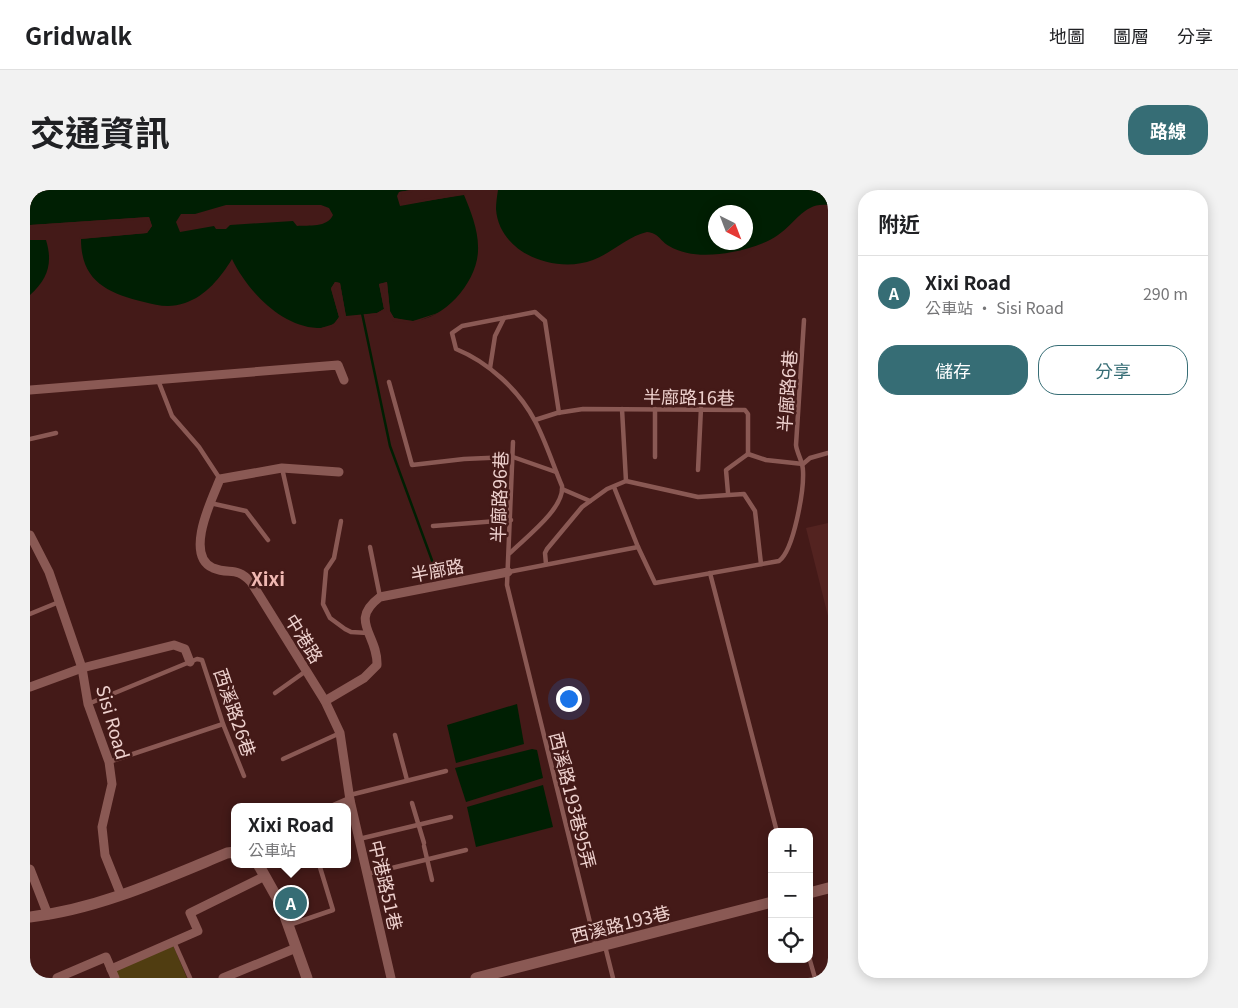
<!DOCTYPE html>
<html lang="zh-TW">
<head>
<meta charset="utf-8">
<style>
  body { margin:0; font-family:Georgia,"Noto Sans TC",serif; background:#f2f2f2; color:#202124 }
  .controls { position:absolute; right:15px; bottom:15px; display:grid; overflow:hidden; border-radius:10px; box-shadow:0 2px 12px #0003 }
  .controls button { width:45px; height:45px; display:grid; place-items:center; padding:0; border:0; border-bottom:1px solid #e0e0e0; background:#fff; color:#202124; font:25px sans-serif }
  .compass { position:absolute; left:678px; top:15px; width:45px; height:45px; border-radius:50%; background:#fff; box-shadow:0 2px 12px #0003; rotate:138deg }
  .you { position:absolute; left:538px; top:508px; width:18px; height:18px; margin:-12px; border:4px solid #fff; border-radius:50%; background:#1a73e8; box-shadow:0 0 0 8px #1a73e833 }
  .badge { display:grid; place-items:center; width:32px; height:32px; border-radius:50%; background:#366d75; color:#fff; font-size:16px; font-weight:700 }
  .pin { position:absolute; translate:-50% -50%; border:2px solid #fff; box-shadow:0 1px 5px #0006 }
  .popup { position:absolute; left:201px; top:613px; width:120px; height:65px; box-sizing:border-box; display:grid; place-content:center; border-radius:10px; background:#fff; filter:drop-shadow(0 1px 4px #0005); font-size:16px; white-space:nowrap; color:#757577 }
  .popup b { font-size:19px; color:#202124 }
  .popup::after { content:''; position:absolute; left:50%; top:100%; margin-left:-10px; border:10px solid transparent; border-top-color:#fff }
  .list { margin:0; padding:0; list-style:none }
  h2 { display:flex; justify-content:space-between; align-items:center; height:65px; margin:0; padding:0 20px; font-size:21px }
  h2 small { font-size:16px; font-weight:400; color:#757577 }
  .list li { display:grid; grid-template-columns:32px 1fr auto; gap:15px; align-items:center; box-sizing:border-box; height:75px; padding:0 20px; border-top:1px solid #e0e0e0 }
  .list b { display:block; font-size:19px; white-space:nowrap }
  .list p { margin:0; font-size:16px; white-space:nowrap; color:#757577 }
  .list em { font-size:16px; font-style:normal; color:#757577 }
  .actions { display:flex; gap:10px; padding:15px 20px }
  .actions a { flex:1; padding:11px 0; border:1px solid #366d75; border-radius:20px; text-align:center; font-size:18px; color:#366d75 }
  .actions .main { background:#366d75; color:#fff }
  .icon { flex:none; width:28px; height:28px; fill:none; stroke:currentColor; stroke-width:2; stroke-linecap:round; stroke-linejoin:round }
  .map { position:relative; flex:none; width:798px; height:788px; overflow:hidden; border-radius:20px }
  header { display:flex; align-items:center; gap:30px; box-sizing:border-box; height:70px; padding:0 25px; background:#fff; border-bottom:1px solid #e0e0e0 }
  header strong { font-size:24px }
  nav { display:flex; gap:28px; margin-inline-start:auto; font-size:18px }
  .intro { display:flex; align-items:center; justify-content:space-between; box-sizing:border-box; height:120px; padding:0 30px }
  h1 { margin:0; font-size:35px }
  .button { padding:12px 22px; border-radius:20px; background:#366d75; color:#fff; font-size:18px; font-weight:700 }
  main { display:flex; gap:30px; padding:0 30px }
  aside { flex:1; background:#fff; border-radius:20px; box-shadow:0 2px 12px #0003 }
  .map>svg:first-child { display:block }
  .built { fill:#532320 }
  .green { fill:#503d11 }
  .water { fill:#001f03; fill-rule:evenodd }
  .pier { fill:#441a18 }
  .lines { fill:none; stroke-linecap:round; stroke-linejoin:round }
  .stream { stroke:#001f03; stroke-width:2.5 }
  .service { stroke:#8a5954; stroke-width:4.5 }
  .minor { stroke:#8a5954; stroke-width:9 }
  .tertiary { stroke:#8a5954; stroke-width:11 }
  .labels { text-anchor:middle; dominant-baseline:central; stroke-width:5; stroke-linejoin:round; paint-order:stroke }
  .street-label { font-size:18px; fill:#eed1ce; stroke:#441a18 }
  .neighbourhood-label { font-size:19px; font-weight:bold; fill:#f0b8b2; stroke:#441a18 }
</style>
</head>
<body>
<header>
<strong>Gridwalk</strong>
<nav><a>地圖</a><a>圖層</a><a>分享</a></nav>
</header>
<div class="intro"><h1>交通資訊</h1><a class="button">路線</a></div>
<main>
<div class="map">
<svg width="798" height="788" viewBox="0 0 798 788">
  <rect width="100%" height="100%" fill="#441a18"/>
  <path class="built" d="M798 333V426L776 338Z"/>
  <path class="green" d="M143 755 157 788H87L84 780Z"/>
  <g class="water">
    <path d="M0 0H381L369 2 370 15 434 5C441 22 449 41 448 61 447 92 415 129 383 131 377 131 370 129 364 128L360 122 357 92 349 94 354 119 347 123 316 127 310 93 305 92 301 99 309 127C304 136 297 138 287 138 250 136 217 100 202 69 191 87 176 106 155 113 141 118 128 116 114 112 77 103 51 91 51 49L117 43 122 36 119 27 0 35ZM196 15H291L299 18 303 25C297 38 279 35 267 36L263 31 200 35 196 39H186L184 36 150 42 146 32 151 24H165Z"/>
    <path d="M468 0H798V15C774 12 766 33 748 45 735 54 718 59 702 62 682 66 657 67 639 56 630 51 629 43 617 42 598 46 582 63 563 70 526 84 469 64 466 19 466 13 467 6 468 0ZM716 22V52H686V22Z"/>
    <path d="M0 50H16C23 73 18 89 0 105Z"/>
    <path d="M487 514 494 554 426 573 417 535Z"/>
    <path d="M502 559 507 560 513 588 436 612 425 578Z"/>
    <path d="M513 595 523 637 446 657 437 617Z"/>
  </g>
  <g class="pier">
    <path d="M381 0H383L382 2 371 4 372 13 433 2 436 4 370 16 367 6 369 2Z"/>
    <path d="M119 27 122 36 117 43 49 49 51 46 116 41 120 36 117 29 0 38V35Z"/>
    <path d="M305 92 310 93 316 126 347 123 354 119 349 94 357 92 360 121 364 128 383 131 411 122 384 133 363 131 357 122 354 95 352 96 355 121 347 125 315 129 306 95 304 99 311 127 305 136 292 140 291 138 304 134 309 127 301 98Z"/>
  </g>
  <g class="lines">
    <path class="stream" d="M332 123 360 256 407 384"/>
    <g class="service">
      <path d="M460 178 465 146 474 128"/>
      <path d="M128 190 142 226 169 257 190 289"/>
      <path d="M359 192 382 275 434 269 483 267 526 282"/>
      <path d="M592 219 596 291"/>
      <path d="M625 219V267"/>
      <path d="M505 230 527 223 553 219 715 220 718 224V264"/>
      <path d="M0 249 26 243"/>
      <path d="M483 252 477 395 566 757"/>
      <path d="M718 264 736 270 773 274 780 268 798 263"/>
      <path d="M252 278 264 332"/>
      <path d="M668 280 671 218"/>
      <path d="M584 297 608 357 625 393 749 371C764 360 774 300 773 281 773 271 767 264 766 255L774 130"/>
      <path d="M532 299 560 311"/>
      <path d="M698 303 696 280 718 264"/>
      <path d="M180 313 216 321 238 350"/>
      <path d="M311 331 304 368 296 380 293 414 300 428 315 439 321 442 338 443"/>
      <path d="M403 336 481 330"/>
      <path d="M340 357 350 407"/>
      <path d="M480 363C495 348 535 318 532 296 523 275 516 252 505 231 489 200 458 172 426 159L422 143 432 136 505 122 515 131 529 223"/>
      <path d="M516 374 515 363 517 359 552 317 577 299 596 291 668 307 714 304 725 321 731 374"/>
      <path d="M478 382 608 357"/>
      <path d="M680 383 747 642"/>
      <path d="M0 424 29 412"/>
      <path d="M245 503 276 481"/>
      <path d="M58 514 167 469 172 470 193 534 214 586"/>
      <path d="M365 545 377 590"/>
      <path d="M253 569 310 543"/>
      <path d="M79 572 193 534"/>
      <path d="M320 605 416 581"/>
      <path d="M382 613 394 653"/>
      <path d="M329 649 421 627"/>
      <path d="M394 656 402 690"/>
      <path d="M337 684 436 660"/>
      <path d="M259 735 303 720 289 674"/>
      <path d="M144 752 160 788"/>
      <path d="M575 756 583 788"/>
      <path d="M779 767 785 788"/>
    </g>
    <g class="minor">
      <path d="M0 200 308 175 314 190"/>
      <path d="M309 282 252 278 190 289C182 309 154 365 183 378 200 385 206 376 221 392L295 511 310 543 320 610 361 788"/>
      <path d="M0 345 19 382 52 478 58 514 79 572 82 594 72 637 75 665 91 705"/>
      <path d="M0 497 52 478 144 455 155 459 160 472"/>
      <path d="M295 511 334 488 347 475C348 444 318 431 350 407L478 382"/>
      <path d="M304 617 320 610"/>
      <path d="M0 679 18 725"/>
      <path d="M81 779 168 741 160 723 235 686"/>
      <path d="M27 788 76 767 85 788"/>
      <path d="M193 788 266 758"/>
    </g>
    <g class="tertiary">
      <path d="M228 674 251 715 277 788"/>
      <path d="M779 703 798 698"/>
      <path d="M0 727C69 719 134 689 197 663L205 662"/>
      <path d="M446 788 742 712"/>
    </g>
  </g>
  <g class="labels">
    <g class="street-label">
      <text transform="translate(756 201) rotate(-86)">半廍路6巷</text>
      <text transform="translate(659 206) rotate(1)">半廍路16巷</text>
      <text transform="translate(468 307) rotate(-88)">半廍路96巷</text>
      <text transform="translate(407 379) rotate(-11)">半廍路</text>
      <text transform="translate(275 448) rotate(58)">中港路</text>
      <text transform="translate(206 522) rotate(71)">西溪路26巷</text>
      <text transform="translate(84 532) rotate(74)">Sisi Road</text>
      <text transform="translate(544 610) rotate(76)">西溪路193巷95弄</text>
      <text transform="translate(357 695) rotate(77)">中港路51巷</text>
      <text transform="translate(590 733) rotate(-14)">西溪路193巷</text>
    </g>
    <g class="neighbourhood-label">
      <text x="238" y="387">Xixi</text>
    </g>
  </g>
</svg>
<div class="controls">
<button>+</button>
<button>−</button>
<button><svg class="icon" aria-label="locate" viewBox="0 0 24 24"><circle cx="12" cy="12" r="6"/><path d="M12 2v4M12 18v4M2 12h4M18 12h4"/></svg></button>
</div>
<svg class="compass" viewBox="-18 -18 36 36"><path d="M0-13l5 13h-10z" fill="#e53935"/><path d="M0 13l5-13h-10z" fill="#757577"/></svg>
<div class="you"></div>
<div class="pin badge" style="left:261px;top:713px">A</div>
<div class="popup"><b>Xixi Road</b>公車站</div>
</div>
<aside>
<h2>附近<small></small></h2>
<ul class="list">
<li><span class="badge">A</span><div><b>Xixi Road</b><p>公車站 · Sisi Road</p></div><em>290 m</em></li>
</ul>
<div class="actions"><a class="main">儲存</a><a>分享</a></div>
</aside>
</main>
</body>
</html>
